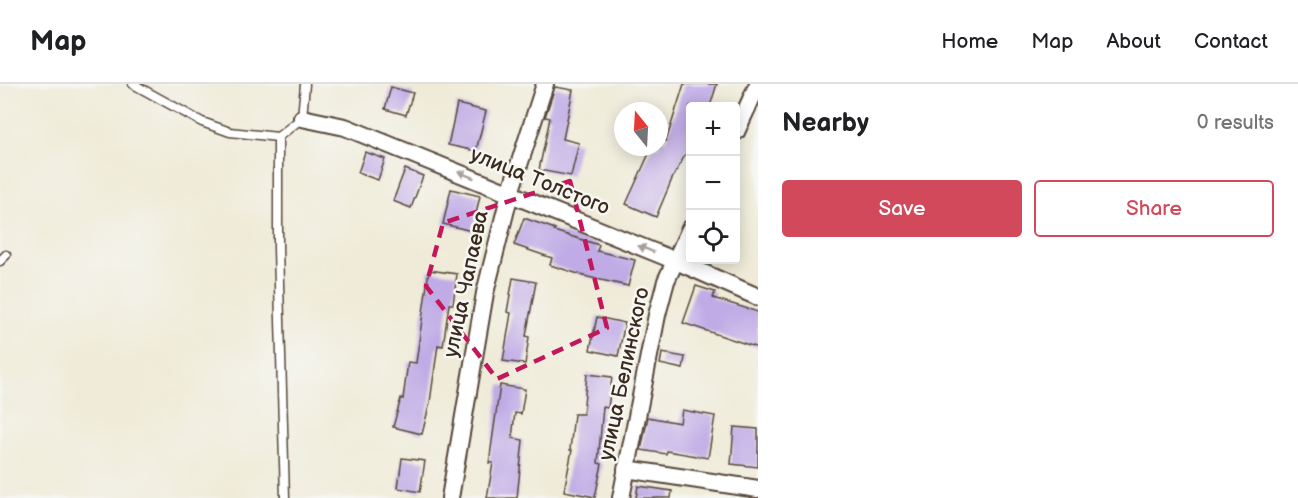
<!DOCTYPE html>
<html lang="en">
<head>
<meta charset="utf-8">
<style>
  body { margin:0; font-family:"Balsamiq Sans",sans-serif; background:#f2f2f2; color:#202124 }
  .controls { position:absolute; right:18px; top:18px; display:grid; overflow:hidden; border-radius:6px; box-shadow:0 3px 15px #0003 }
  .controls button { width:54px; height:54px; display:grid; place-items:center; padding:0; border:0; border-bottom:2px solid #e0e0e0; background:#fff; color:#202124; font:30px sans-serif }
  .compass { position:absolute; left:614px; top:18px; width:54px; height:54px; border-radius:50%; background:#fff; box-shadow:0 3px 15px #0003; rotate:342deg }
  .list { margin:0; padding:0; list-style:none }
  h2 { display:flex; justify-content:space-between; align-items:center; height:78px; margin:0; padding:0 24px; font-size:26px }
  h2 small { font-size:20px; font-weight:400; color:#757577 }
  .actions { display:flex; gap:12px; padding:18px 24px }
  .actions a { flex:1; padding:14px 0; border:2px solid #d1495b; border-radius:6px; text-align:center; font-size:21px; color:#d1495b }
  .actions .main { background:#d1495b; color:#fff }
  .icon { flex:none; width:33px; height:33px; fill:none; stroke:currentColor; stroke-width:2; stroke-linecap:round; stroke-linejoin:round }
  .map { position:relative; flex:none; width:758px; height:414px; overflow:hidden }
  header { display:flex; align-items:center; gap:36px; box-sizing:border-box; height:84px; padding:0 30px; background:#fff; border-bottom:2px solid #e0e0e0 }
  header strong { font-size:28px }
  nav { display:flex; gap:33px; margin-inline-start:auto; font-size:21px }
  main { display:flex }
  aside { flex:1; background:#fff }
  .map>svg:first-child { display:block }
  .building { fill:#c0abe6 }
  .lines { fill:none; stroke-linecap:round; stroke-linejoin:round }
  .service-casing { stroke:#56473a; stroke-width:11 }
  .minor-casing { stroke:#56473a; stroke-width:20 }
  .service { stroke:#fff; stroke-width:8 }
  .minor { stroke:#fff; stroke-width:16 }
  .oneway { fill:#a79f9a }
  .marked { fill:none; stroke:#c2185b; stroke-width:4.5; stroke-dasharray:12 8; stroke-linejoin:round }
  .labels { text-anchor:middle; dominant-baseline:central; stroke-width:5; stroke-linejoin:round; paint-order:stroke }
  .street-label { font-size:21px; fill:#3b2a1e; stroke:#f6f6f2 }
</style>
</head>
<body>
<header>
<strong>Map</strong>
<nav><a>Home</a><a>Map</a><a>About</a><a>Contact</a></nav>
</header>
<main>
<div class="map">
<svg width="758" height="414" viewBox="0 0 758 414">
  <rect width="100%" height="100%" fill="#f6f6f2"/>
  <filter id="ink" filterUnits="userSpaceOnUse"><feTurbulence type="fractalNoise" baseFrequency=".0167" numOctaves="2"/><feDisplacementMap in="SourceGraphic" scale="12" xChannelSelector="R" yChannelSelector="G"/><feConvolveMatrix kernelMatrix="1 2 1 2 8 2 1 2 1" color-interpolation-filters="sRGB"/></filter>
  <filter id="wash" filterUnits="userSpaceOnUse"><feTurbulence type="fractalNoise" baseFrequency=".008" numOctaves="4" result="noise"/><feDisplacementMap in="SourceGraphic" scale="24" xChannelSelector="R" yChannelSelector="G"/><feGaussianBlur stdDeviation="1.35" result="paint"/><feColorMatrix in="noise" values="0 0 0 0 0 0 0 0 0 0 0 0 0 0 0 0 0 1.4 0 .05"/><feComposite in="paint" operator="in"/></filter>
  <g filter="url(#wash)">
    <rect width="100%" height="100%" fill="#efebd8"/>
    <g id="blocks">
      <g class="building">
        <path d="M684 0H717L710 22H690V62L672 95 656 133 626 120 652 63H659V54L666 57Z"/>
        <path d="M391 3 413 9 406 31 385 25Z"/>
        <path d="M555 3 573 6 563 55 579 59 571 92 539 86 550 34 545 33Z"/>
        <path d="M457 20 486 27 476 67 448 61Z"/>
        <path d="M365 68 385 75 378 96 358 89Z"/>
        <path d="M405 85 423 92 411 124 393 117Z"/>
        <path d="M451 105 480 112 472 147 443 140Z"/>
        <path d="M524 134 555 145 554 147 599 161 597 167 635 176 628 202 588 193 550 181 552 174 514 161Z"/>
        <path d="M429 186 457 190 453 220H449L443 262 438 261 430 318 422 350 393 343 401 314 403 315 408 278 416 279Z"/>
        <path d="M513 194 536 198 526 252 529 253 525 280 503 277 511 229 507 228Z"/>
        <path d="M696 202 715 208 713 214 758 228V264L683 239Z"/>
        <path d="M597 233 625 239 618 272 590 266Z"/>
        <path d="M662 269 685 273 683 285 660 280Z"/>
        <path d="M587 290 612 293 608 324 603 323 598 379 602 380 595 413 564 407 572 366H570L574 330H583Z"/>
        <path d="M500 301 525 305 521 330 515 329 512 354 523 356 517 414H487L493 379H489Z"/>
        <path d="M682 326 715 332 708 374 667 367 666 370 641 366 648 333 680 339Z"/>
        <path d="M734 343 758 345V383L731 380Z"/>
        <path d="M402 374 425 377 420 408 398 404Z"/>
        <path d="M638 402 672 407 671 414H636Z"/>
      </g>
    </g>
  </g>
  <g filter="url(#ink)">
    <use href="#blocks" fill-opacity="0" stroke="#56473a" stroke-width="1.5"/>
    <g class="lines">
      <defs>
        <g id="service">
          <path d="M133 0 202 38 230 48 278 53"/>
          <path d="M0 177 6 171"/>
          <path d="M285 414 278 164V53L302 34 305 0"/>
        </g>
        <g id="minor">
          <path d="M302 34 345 43 676 177 758 213"/>
          <path d="M736 48 758 0"/>
          <path d="M626 385 758 405"/>
          <path d="M450 414 485 209 510 109 545 0"/>
          <path d="M621 414 657 231 666 197 690 145"/>
        </g>
      </defs>
      <use href="#service" class="service-casing"/>
      <use href="#minor" class="minor-casing"/>
      <use href="#service" class="service"/>
      <use href="#minor" class="minor"/>
    </g>
    <defs><path id="oneway-solid" d="M-6-.8H1V-3.2L6.5 0L1 3.2V.8H-6Z" transform="scale(1.5)"/></defs>
    <g class="oneway">
      <use href="#oneway-solid" transform="translate(466 91) rotate(-158)"/>
      <use href="#oneway-solid" transform="translate(646 165) rotate(-158)"/>
    </g>
  </g>
  <path class="marked" d="M570 97 607 244 497 295 426 202 443 139Z"/>
  <g class="labels">
    <g class="street-label">
      <text transform="translate(540 97) rotate(22)">улица Толстого</text>
      <text transform="translate(466 200) rotate(-78)">улица Чапаева</text>
      <text transform="translate(624 290) rotate(-78)">улица Белинского</text>
    </g>
  </g>
</svg>
<div class="controls">
<button>+</button>
<button>−</button>
<button><svg class="icon" aria-label="locate" viewBox="0 0 24 24"><circle cx="12" cy="12" r="6"/><path d="M12 2v4M12 18v4M2 12h4M18 12h4"/></svg></button>
</div>
<svg class="compass" viewBox="-18 -18 36 36"><path d="M0-13l5 13h-10z" fill="#e53935"/><path d="M0 13l5-13h-10z" fill="#757577"/></svg>
</div>
<aside>
<h2>Nearby<small>0 results</small></h2>
<ul class="list">
</ul>
<div class="actions"><a class="main">Save</a><a>Share</a></div>
</aside>
</main>
</body>
</html>
